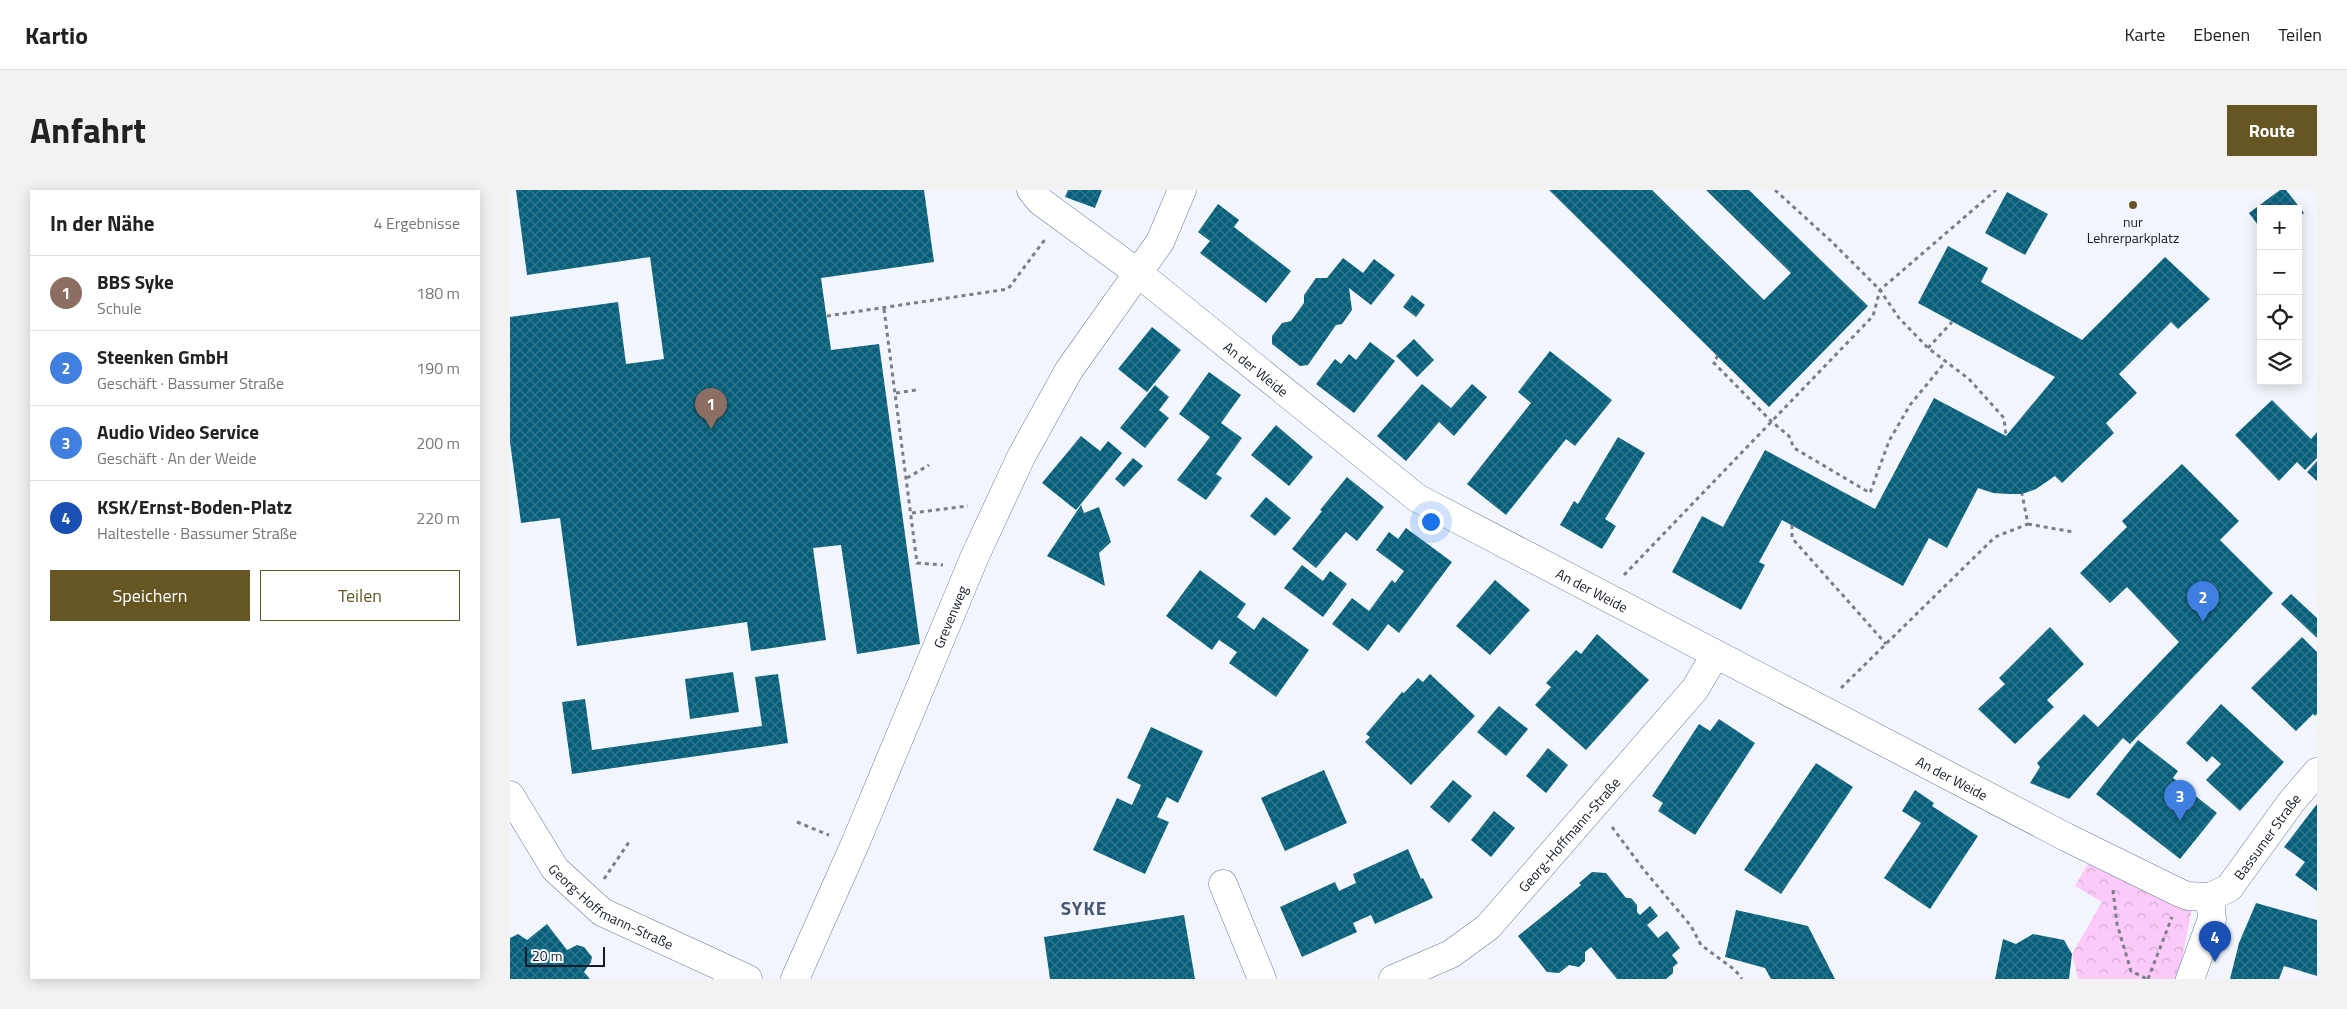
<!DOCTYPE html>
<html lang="de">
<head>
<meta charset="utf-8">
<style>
  body { margin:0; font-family:"Titillium Web",sans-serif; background:#f2f2f2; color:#222 }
  .controls { position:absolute; right:15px; top:15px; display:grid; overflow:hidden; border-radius:0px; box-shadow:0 2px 12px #0003 }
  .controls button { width:45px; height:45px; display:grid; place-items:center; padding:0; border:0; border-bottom:1px solid #e0e0e0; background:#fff; color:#222; font:25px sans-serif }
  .scale { position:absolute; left:15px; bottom:12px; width:80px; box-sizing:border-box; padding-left:5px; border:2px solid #151c27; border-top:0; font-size:14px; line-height:18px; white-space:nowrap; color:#151c27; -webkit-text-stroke:4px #f2f6fc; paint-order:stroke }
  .you { position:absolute; left:920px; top:331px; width:18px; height:18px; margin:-12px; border:4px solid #fff; border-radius:50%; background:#1a73e8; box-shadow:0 0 0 8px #1a73e833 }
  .badge { display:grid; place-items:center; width:32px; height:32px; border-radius:50%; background:#665624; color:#fff; font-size:16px; font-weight:700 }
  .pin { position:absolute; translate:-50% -41px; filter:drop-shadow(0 1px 2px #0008) }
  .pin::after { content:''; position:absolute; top:26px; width:18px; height:15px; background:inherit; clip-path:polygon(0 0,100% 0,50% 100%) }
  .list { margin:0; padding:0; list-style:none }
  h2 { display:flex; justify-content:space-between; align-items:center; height:65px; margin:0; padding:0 20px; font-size:21px }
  h2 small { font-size:16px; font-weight:400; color:#767676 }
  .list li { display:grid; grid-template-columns:32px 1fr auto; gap:15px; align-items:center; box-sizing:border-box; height:75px; padding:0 20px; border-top:1px solid #e0e0e0 }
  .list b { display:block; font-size:19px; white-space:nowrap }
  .list p { margin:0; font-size:16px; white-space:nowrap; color:#767676 }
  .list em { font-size:16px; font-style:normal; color:#767676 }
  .actions { display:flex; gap:10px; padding:15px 20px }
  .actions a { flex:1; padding:11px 0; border:1px solid #665624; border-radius:0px; text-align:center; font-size:18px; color:#665624 }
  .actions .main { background:#665624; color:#fff }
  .icon { flex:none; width:28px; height:28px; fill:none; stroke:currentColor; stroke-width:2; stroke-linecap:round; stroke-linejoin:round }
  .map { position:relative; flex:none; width:1807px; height:789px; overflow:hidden; border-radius:0px }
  header { display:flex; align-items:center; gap:30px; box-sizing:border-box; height:70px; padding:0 25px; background:#fff; border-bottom:1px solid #e0e0e0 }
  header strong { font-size:24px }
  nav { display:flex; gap:28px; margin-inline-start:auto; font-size:18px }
  .intro { display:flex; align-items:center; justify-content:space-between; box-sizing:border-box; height:120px; padding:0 30px }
  h1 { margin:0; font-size:35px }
  .button { padding:12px 22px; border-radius:0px; background:#665624; color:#fff; font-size:18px; font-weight:700 }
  main { display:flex; gap:30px; padding:0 30px }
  aside { flex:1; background:#fff; border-radius:0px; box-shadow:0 2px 12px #0003 }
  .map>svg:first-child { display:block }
  .park { fill:url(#park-crowns) }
  .building { fill:url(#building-cross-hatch) }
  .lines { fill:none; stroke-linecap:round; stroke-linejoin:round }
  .minor-casing { stroke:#6b7b98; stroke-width:29 }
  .path { stroke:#797f88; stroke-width:3; stroke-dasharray:4 4; stroke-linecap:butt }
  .minor { stroke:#fff; stroke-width:28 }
  .poi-dot { fill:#665624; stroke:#f2f6fc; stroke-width:2 }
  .labels { text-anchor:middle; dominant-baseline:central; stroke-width:5; stroke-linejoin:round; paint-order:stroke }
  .poi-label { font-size:14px; fill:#151c27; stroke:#f2f6fc }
  .street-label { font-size:14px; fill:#151c27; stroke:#f2f6fc }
  .district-label { font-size:19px; font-weight:bold; letter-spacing:1px; fill:#485772; stroke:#f2f6fc }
</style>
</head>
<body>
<header>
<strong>Kartio</strong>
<nav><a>Karte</a><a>Ebenen</a><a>Teilen</a></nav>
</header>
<div class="intro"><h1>Anfahrt</h1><a class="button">Route</a></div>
<main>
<aside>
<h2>In der Nähe<small>4 Ergebnisse</small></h2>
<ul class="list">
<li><span class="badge" style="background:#8d6e63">1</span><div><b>BBS Syke</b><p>Schule</p></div><em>180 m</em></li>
<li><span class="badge" style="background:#3f7fe0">2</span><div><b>Steenken GmbH</b><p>Geschäft · Bassumer Straße</p></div><em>190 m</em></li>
<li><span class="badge" style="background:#3f7fe0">3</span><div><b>Audio Video Service</b><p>Geschäft · An der Weide</p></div><em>200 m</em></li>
<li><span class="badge" style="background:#1a4fb4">4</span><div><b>KSK/Ernst-Boden-Platz</b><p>Haltestelle · Bassumer Straße</p></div><em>220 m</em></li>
</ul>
<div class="actions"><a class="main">Speichern</a><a>Teilen</a></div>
</aside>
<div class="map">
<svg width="1807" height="789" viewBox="0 0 1807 789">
  <defs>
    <pattern id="park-crowns" width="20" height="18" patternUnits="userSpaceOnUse" patternTransform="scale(1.25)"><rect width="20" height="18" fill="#fccaf8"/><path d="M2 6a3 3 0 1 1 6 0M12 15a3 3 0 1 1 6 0" fill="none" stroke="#d7add5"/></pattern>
    <pattern id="building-cross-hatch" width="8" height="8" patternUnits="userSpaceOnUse" patternTransform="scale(1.25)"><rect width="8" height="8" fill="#055f7b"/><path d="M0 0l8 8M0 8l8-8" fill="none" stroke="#32768c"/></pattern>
  </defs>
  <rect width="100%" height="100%" fill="#f2f6fc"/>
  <path class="park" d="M1581 668 1682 719 1668 789H1568L1562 764 1592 712 1565 696Z"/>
  <g class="building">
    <path d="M6 0H414L424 72 311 88 321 160 369 154 410 454 347 464 331 355 303 358 316 450 241 461 237 432 67 456 50 328 11 333 0 252V127L108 112 116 174 154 169 140 67 17 85Z"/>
    <path d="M558 0H592L585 18 555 7Z"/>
    <path d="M1039 0H1142L1254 110 1281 83 1196 0H1239L1358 116 1259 217Z"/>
    <path d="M1770 0H1776L1794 23 1788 28V19H1751V39L1739 23Z"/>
    <path d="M1497 2 1538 24 1515 65 1475 43Z"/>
    <path d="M708 14 729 30 724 37 781 81 756 113 690 63 700 51 688 42Z"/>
    <path d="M1438 56 1478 78 1471 92 1572 150 1655 67 1700 109 1668 139 1661 132 1609 184 1627 203 1596 233 1604 243 1552 293 1545 286 1526 299 1512 304H1498L1483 303 1468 298 1437 358 1419 348 1393 396 1272 330 1249 372 1255 375 1231 420 1162 382 1192 326 1213 337 1255 260 1365 319 1424 208 1496 246 1545 187 1408 113Z"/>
    <path d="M833 68 853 83 864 69 885 85 861 115 839 98 842 120 832 134 826 135 798 175 790 176 762 154V146L772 133 781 131 794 113V105L806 88H817Z"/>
    <path d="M902 105 915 115 906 127 893 117Z"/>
    <path d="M642 137 671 160 637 202 608 179Z"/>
    <path d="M904 149 924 170 907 187 886 166Z"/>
    <path d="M860 152 885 171 844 223 806 194 825 169 831 174 839 164 846 170Z"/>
    <path d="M1040 161 1102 210 1065 256 1056 249 996 325 957 294 1021 213 1008 202Z"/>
    <path d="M699 182 731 205 711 233 732 248 706 284 712 288 696 310 667 290 700 247 669 224Z"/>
    <path d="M912 194 941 218 962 194 977 207 944 246 929 232 896 271 867 246Z"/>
    <path d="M645 195 659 207 649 220 659 228 635 258 610 238Z"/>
    <path d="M1762 210 1801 249 1807 242V268L1795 280 1787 272 1769 291 1725 245Z"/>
    <path d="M766 235 803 267 779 296 741 265Z"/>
    <path d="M571 246 590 261 598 251 612 263 566 320 532 293Z"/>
    <path d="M1108 247 1135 263 1095 329 1106 336 1092 359 1050 335 1064 311 1068 314Z"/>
    <path d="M623 268 633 276 614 297 605 289Z"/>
    <path d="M1807 271V291L1797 282Z"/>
    <path d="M1672 274 1729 331 1710 350 1763 403 1620 554 1613 548 1559 609 1520 593 1530 577 1527 573 1574 524 1588 537 1669 452 1617 397 1600 413 1570 383 1617 337 1612 331Z"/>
    <path d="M837 287 874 317 847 351 836 342 806 378 782 359 812 321 810 320Z"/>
    <path d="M756 307 781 328 765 346 740 326Z"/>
    <path d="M571 315 574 323 589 317 601 352 589 363 595 396 537 366Z"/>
    <path d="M896 338 942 372 889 443 878 434 858 461 822 434 842 408 859 421 882 390 885 393 894 381 866 360 879 342 888 349Z"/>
    <path d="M792 375 813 391 820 381 837 394 813 427 774 398Z"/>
    <path d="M690 380 736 414 727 427 744 440 753 427 799 460 766 507 719 473 727 462 709 450 702 460 656 426Z"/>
    <path d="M985 390 1020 420 980 465 946 436Z"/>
    <path d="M1781 404 1807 428V448L1771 414Z"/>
    <path d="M1540 437 1574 474 1537 510 1544 517 1505 554 1468 519 1495 494 1489 488Z"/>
    <path d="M1087 444 1139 490 1076 560 1025 515 1041 497 1036 493 1066 460 1071 464Z"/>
    <path d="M1792 447 1807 462V524L1805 526 1803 524 1786 541 1741 498Z"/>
    <path d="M223 482 229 522 180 529 175 489Z"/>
    <path d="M268 484 278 553 62 584 52 512 75 509 82 560 252 536 245 487Z"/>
    <path d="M920 484 965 526 901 595 855 552 860 547 856 544 892 502 894 503 908 488 913 492Z"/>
    <path d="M1711 514 1774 572 1730 621 1696 590 1711 574 1702 566 1697 572 1676 553Z"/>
    <path d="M989 516 1018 539 996 566 967 542Z"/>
    <path d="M1209 529 1245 553 1185 645 1148 621 1153 613 1142 606 1189 534 1200 541Z"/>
    <path d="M641 537 693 561 668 613 657 607 647 627 659 632 635 684 583 660 607 608 622 615 631 595 617 588Z"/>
    <path d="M1628 550 1668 581 1663 588 1707 623 1670 669 1586 604Z"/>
    <path d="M1038 558 1058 575 1036 603 1016 586Z"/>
    <path d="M1306 573 1343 597 1271 704 1234 680Z"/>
    <path d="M814 580 837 633 775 661 751 608Z"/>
    <path d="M943 590 962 606 939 633 920 617Z"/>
    <path d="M1405 600 1424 613 1422 616 1468 646 1420 719 1374 688 1411 633 1392 621Z"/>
    <path d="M1807 614V701L1785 685 1795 672 1774 657Z"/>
    <path d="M984 621 1005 638 981 667 961 650Z"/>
    <path d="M898 659 911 689 913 688 923 708 865 734 861 725 843 733 847 742 792 767 770 717 825 692 829 701 846 693 843 684Z"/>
    <path d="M1082 682 1096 683 1116 708H1121L1127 715V722L1130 725 1140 716 1148 726 1137 735 1148 748 1157 741 1170 758 1162 765 1168 773 1163 777V783L1156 789H1107L1081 757 1075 762V771L1069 777 1059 775 1049 783 1037 782 1008 746 1071 695 1069 693Z"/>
    <path d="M1746 713 1807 730V786L1774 776 1769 789H1720L1729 753Z"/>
    <path d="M1226 720 1298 736 1325 789H1261L1255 778 1215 767Z"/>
    <path d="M674 725 685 789H540L534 747Z"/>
    <path d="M37 734 57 760 67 755 74 757 82 767 81 772 74 782 80 789H0V748L8 744 17 750Z"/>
    <path d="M1523 744 1554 750 1562 764 1559 789H1485L1493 749 1506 754Z"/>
  </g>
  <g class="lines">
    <defs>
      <g id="minor">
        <path id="s1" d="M521 0 530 11 628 83 907 308 1556 647 1670 703 1678 706 1700 707 1719 698 1782 611 1807 582"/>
        <path id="s2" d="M0 605 45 679 92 722 238 789"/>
        <path d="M713 694 752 789"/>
        <path id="s3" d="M285 789 345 654 465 366 511 267 559 180 650 52 672 0"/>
        <path id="s4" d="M883 789 941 764 978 737 1185 499 1205 465"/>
        <path d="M1680 789 1702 729 1700 707"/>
      </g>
    </defs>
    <use href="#minor" class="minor-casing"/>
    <g class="path">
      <path d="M1265 0 1322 52 1370 100 1389 128 1418 158 1459 189 1494 228 1496 246"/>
      <path d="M374 119 407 373 433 375"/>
      <path d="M317 126 498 99 536 48"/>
      <path d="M1418 158 1442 132"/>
      <path d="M1208 166 1203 172 1261 231 1279 246 1284 258 1360 303 1379 251 1400 215 1436 171"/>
      <path d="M386 203 406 200"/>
      <path d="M397 288 419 275"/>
      <path d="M402 323 458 316"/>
      <path d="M1518 334 1563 342"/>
      <path d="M1282 335V348L1376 454"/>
      <path d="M1114 385 1363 126 1370 100 1486 0"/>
      <path d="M1331 498 1485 347 1518 334 1512 304"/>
      <path d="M287 632 319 645"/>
      <path d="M1102 637 1134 680 1181 736 1191 755 1225 780 1232 789"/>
      <path d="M94 689 119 652"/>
      <path d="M1603 700 1607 734 1621 781 1637 789"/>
      <path d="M1638 789 1662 727"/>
    </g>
    <use href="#minor" class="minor"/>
  </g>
  <circle class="poi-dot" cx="1623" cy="15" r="5"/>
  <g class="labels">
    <g class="poi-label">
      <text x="1623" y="31">nur<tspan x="1623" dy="16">Lehrerparkplatz</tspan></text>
    </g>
    <g class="street-label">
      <text stroke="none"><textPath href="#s1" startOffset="288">An der Weide</textPath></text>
      <text stroke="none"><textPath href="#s1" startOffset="692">An der Weide</textPath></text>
      <text stroke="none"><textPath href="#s3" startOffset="394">Grevenweg</textPath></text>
      <text stroke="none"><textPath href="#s1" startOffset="1098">An der Weide</textPath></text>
      <text stroke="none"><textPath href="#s4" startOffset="232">Georg-Hoffmann-Straße</textPath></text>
      <text stroke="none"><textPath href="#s1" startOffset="1469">Bassumer Straße</textPath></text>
      <text stroke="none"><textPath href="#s2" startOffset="155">Georg-Hoffmann-Straße</textPath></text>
    </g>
    <g class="district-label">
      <text x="574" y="717">SYKE</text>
    </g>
  </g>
</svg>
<div class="controls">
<button>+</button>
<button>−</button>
<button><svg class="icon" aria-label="locate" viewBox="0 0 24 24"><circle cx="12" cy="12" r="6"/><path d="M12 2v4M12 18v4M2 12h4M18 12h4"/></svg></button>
<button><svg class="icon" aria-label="layers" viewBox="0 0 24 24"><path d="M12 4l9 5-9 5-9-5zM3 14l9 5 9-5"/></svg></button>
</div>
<div class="scale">20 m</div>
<div class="you"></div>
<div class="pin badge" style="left:201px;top:239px;background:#8d6e63">1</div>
<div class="pin badge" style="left:1693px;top:432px;background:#3f7fe0">2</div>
<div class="pin badge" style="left:1670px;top:631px;background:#3f7fe0">3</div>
<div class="pin badge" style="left:1705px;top:772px;background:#1a4fb4">4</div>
</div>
</main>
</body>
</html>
